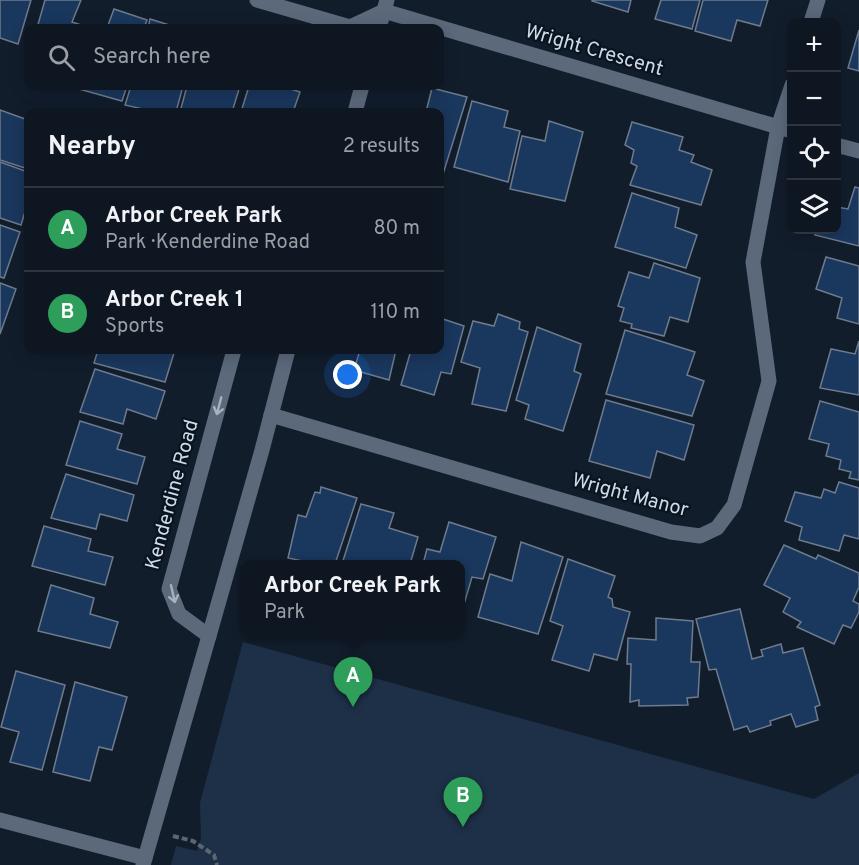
<!DOCTYPE html>
<html lang="en">
<head>
<meta charset="utf-8">
<style>
  body { margin:0; font-family:Overpass,sans-serif; background:#1c232e; color:#f1f3f6 }
  .controls { position:absolute; right:18px; top:18px; display:grid; overflow:hidden; border-radius:12px; box-shadow:0 3px 15px #0003 }
  .controls button { width:54px; height:54px; display:grid; place-items:center; padding:0; border:0; border-bottom:2px solid #2e353f; background:#0e1621; color:#f1f3f6; font:30px sans-serif }
  .you { position:absolute; left:348px; top:375px; width:21px; height:21px; margin:-15px; border:4px solid #fff; border-radius:50%; background:#1a73e8; box-shadow:0 0 0 9px #1a73e833 }
  .badge { display:grid; place-items:center; width:39px; height:39px; border-radius:50%; background:#b45309; color:#fff; font-size:20px; font-weight:700 }
  .pin { position:absolute; translate:-50% -50px; filter:drop-shadow(0 2px 3px #0008) }
  .pin::after { content:''; position:absolute; top:32px; width:21px; height:18px; background:inherit; clip-path:polygon(0 0,100% 0,50% 100%) }
  .popup { position:absolute; left:240px; top:560px; width:225px; height:78px; box-sizing:border-box; display:grid; place-content:center; border-radius:12px; background:#0e1621; filter:drop-shadow(0 2px 4px #0005); font-size:20px; white-space:nowrap; color:#9b9fa5 }
  .popup b { font-size:22px; color:#f1f3f6 }
  .popup::after { content:''; position:absolute; left:50%; top:100%; margin-left:-12px; border:12px solid transparent; border-top-color:#0e1621 }
  .list { margin:0; padding:0; list-style:none }
  h2 { display:flex; justify-content:space-between; align-items:center; height:78px; margin:0; padding:0 24px; font-size:26px }
  h2 small { font-size:20px; font-weight:400; color:#9b9fa5 }
  .list li { display:grid; grid-template-columns:39px 1fr auto; gap:18px; align-items:center; box-sizing:border-box; height:84px; padding:0 24px; border-top:2px solid #2e353f }
  .list b { display:block; font-size:22px; white-space:nowrap }
  .list p { margin:0; font-size:20px; white-space:nowrap; color:#9b9fa5 }
  .list em { font-size:20px; font-style:normal; color:#9b9fa5 }
  .icon { flex:none; width:33px; height:33px; fill:none; stroke:currentColor; stroke-width:2; stroke-linecap:round; stroke-linejoin:round }
  .map { position:relative; flex:none; width:859px; height:865px; overflow:hidden }
  .search { position:absolute; background:#0e1621; box-shadow:0 3px 15px #0003; left:24px; top:24px; width:420px; height:66px; display:flex; align-items:center; gap:15px; box-sizing:border-box; padding:0 21px; border-radius:12px; color:#9b9fa5; font-size:22px }
  .panel { position:absolute; background:#0e1621; box-shadow:0 3px 15px #0003; left:24px; top:108px; width:420px; height:246px; border-radius:12px }
  .map>svg:first-child { display:block }
  .green { fill:#1e3047 }
  .building { fill:#1a375d; stroke:#6d7b8d; stroke-width:1.5 }
  .lines { fill:none; stroke-linecap:round; stroke-linejoin:round }
  .path { stroke:#5c6673; stroke-width:4; stroke-dasharray:6 3; stroke-linecap:butt }
  .minor { stroke:#5b697b; stroke-width:15 }
  .oneway { stroke:#a8b2bf }
  .labels { text-anchor:middle; dominant-baseline:central; stroke-width:4.5; stroke-linejoin:round; paint-order:stroke }
  .street-label { font-size:20px; fill:#d1d9e3; stroke:#091422 }
</style>
</head>
<body>
<div class="map">
<svg width="859" height="865" viewBox="0 0 859 865">
  <rect width="100%" height="100%" fill="#121d2c"/>
  <path class="green" d="M243 642 814 799 859 773V865H171L176 846 197 851 201 838 200 803Z"/>
  <g class="building">
    <path d="M0 0H31L18 44 0 38Z"/>
    <path d="M45 0H81L72 22 90 28H37Z"/>
    <path d="M592 0H631L628 12 592 1Z"/>
    <path d="M661 0H700L692 29 655 19Z"/>
    <path d="M703 0H768L760 26 737 20 731 41 695 31Z"/>
    <path d="M114 9 147 20 144 28H107Z"/>
    <path d="M150 19 179 28H148Z"/>
    <path d="M859 30V71L848 68Z"/>
    <path d="M80 86H127L122 101 79 89Z"/>
    <path d="M131 86H183L176 112H156L125 105Z"/>
    <path d="M187 86H240L232 112H180Z"/>
    <path d="M249 86H282L300 92 293 112H241Z"/>
    <path d="M432 88 467 97 443 174 440 173V112H426Z"/>
    <path d="M472 101 508 111 504 127 520 131 508 182 454 167Z"/>
    <path d="M0 110 28 120V169L0 160Z"/>
    <path d="M549 121 583 132 565 201 510 189 522 136 545 141Z"/>
    <path d="M632 122 683 137 679 150 694 155 691 162 712 170 701 205 630 185 637 166 631 163 634 150 625 145Z"/>
    <path d="M0 162 28 172V202L21 225 0 218Z"/>
    <path d="M855 187 859 188V246L815 235 816 230H836V207L848 209Z"/>
    <path d="M632 193 679 208 675 227 697 235 686 268 615 247Z"/>
    <path d="M0 225 20 232 4 278 0 277Z"/>
    <path d="M826 257 859 266V324L837 318 842 298 816 289Z"/>
    <path d="M654 263 700 278 688 322 670 317 664 336 631 328 632 324 620 321 624 308 618 306 629 272 649 278Z"/>
    <path d="M0 283 16 289 0 334Z"/>
    <path d="M498 314 520 322 519 329 528 332 506 411 472 404 480 368 461 362 473 321 494 326Z"/>
    <path d="M440 318 464 326 451 374 441 372 434 395 401 385 411 350H440Z"/>
    <path d="M537 327 581 344 574 371 581 374 563 431 525 419 529 405 516 400Z"/>
    <path d="M625 330 695 352 687 375 704 381 692 416 606 394Z"/>
    <path d="M859 341V395L820 388 831 349 855 354Z"/>
    <path d="M98 350H162L174 353 165 382 94 363Z"/>
    <path d="M360 350H396L389 380 354 370Z"/>
    <path d="M95 369 165 391 156 419 127 409 123 424 80 412Z"/>
    <path d="M606 400 694 425 684 460 657 451 650 478 589 461Z"/>
    <path d="M820 401 859 412V480L849 478 851 472 839 469 841 460 826 456 829 444 809 439Z"/>
    <path d="M80 421 122 434 117 449 145 457 137 484 66 465Z"/>
    <path d="M66 474 134 495 127 521 100 514 96 529 51 518Z"/>
    <path d="M839 482 859 488V539L844 535 839 551 799 540 802 527 785 521 795 492 821 498 824 489 835 493Z"/>
    <path d="M321 487 357 498 335 564H311L312 563 288 558 298 515 306 517 315 492 320 493Z"/>
    <path d="M361 504 394 513 389 528 418 537 410 564H342Z"/>
    <path d="M449 522 496 537 483 579 472 577 462 611H461V564H423L427 549 440 552Z"/>
    <path d="M44 526 91 539 88 551 113 557 105 585 32 566Z"/>
    <path d="M521 542 563 557 538 634 478 617 490 574 512 581Z"/>
    <path d="M784 545 816 559 818 555 859 573V587L853 601 859 604V612L851 628 843 625 834 644 797 627 801 622 783 612 790 598 764 585Z"/>
    <path d="M568 559 615 576 608 597 612 599 613 607 630 612 617 660 594 654 589 671 552 660 563 626 550 621Z"/>
    <path d="M51 585 94 598 90 614 118 622 110 648 38 631Z"/>
    <path d="M740 609 752 659 763 656 761 650 781 644 783 653 803 648 820 705 815 707 818 720 796 727 791 714 770 721 771 725 750 732 747 726 734 730 716 669 709 670 696 619Z"/>
    <path d="M656 618 693 621 691 662H700L698 697 687 698 688 705 639 706V700L630 702 631 664H627L628 638 656 640Z"/>
    <path d="M16 671 65 685 42 770 10 762 19 732 1 727Z"/>
    <path d="M75 682 127 697 112 750 99 747 90 781 53 772Z"/>
  </g>
  <g class="lines">
    <path class="path" d="M173 836 193 841 214 855 217 865"/>
    <g class="minor">
      <path d="M257 0 350 27 384 11"/>
      <path d="M384 11 792 131"/>
      <path d="M811 22 818 0"/>
      <path d="M379 28 387 0"/>
      <path d="M355 112 362 86"/>
      <path d="M836 145 859 151"/>
      <path d="M271 415 671 532 700 536 717 528 734 505 769 381 753 262 778 127 792 85"/>
      <path d="M209 636 179 614 169 589 234 350"/>
      <path d="M0 820 145 858"/>
      <path d="M143 865 209 636 262 450 288 350"/>
    </g>
  </g>
  <defs><path id="oneway-shaft" d="M-6 0H5M1.5-3L5.5 0L1.5 3" fill="none" stroke-width="1.6" stroke-linecap="round" stroke-linejoin="round" transform="scale(1.5)"/></defs>
  <g class="oneway">
    <use href="#oneway-shaft" transform="translate(219 406) rotate(105)"/>
    <use href="#oneway-shaft" transform="translate(173 594) rotate(77)"/>
  </g>
  <g class="labels">
    <g class="street-label">
      <text transform="translate(594 51) rotate(16)">Wright Crescent</text>
      <text transform="translate(173 495) rotate(-75)">Kenderdine Road</text>
      <text transform="translate(630 496) rotate(15)">Wright Manor</text>
    </g>
  </g>
</svg>
<div class="controls">
<button>+</button>
<button>−</button>
<button><svg class="icon" aria-label="locate" viewBox="0 0 24 24"><circle cx="12" cy="12" r="6"/><path d="M12 2v4M12 18v4M2 12h4M18 12h4"/></svg></button>
<button><svg class="icon" aria-label="layers" viewBox="0 0 24 24"><path d="M12 4l9 5-9 5-9-5zM3 14l9 5 9-5"/></svg></button>
</div>
<div class="you"></div>
<div class="pin badge" style="left:353px;top:707px;background:#2e9e5b">A</div>
<div class="popup"><b>Arbor Creek Park</b>Park</div>
<div class="pin badge" style="left:463px;top:827px;background:#2e9e5b">B</div>
<div class="search"><svg class="icon" aria-label="search" viewBox="0 0 24 24"><circle cx="10" cy="10" r="6"/><path d="M15 15l6 6"/></svg>Search here</div>
<section class="panel">
<h2>Nearby<small>2 results</small></h2>
<ul class="list">
<li><span class="badge" style="background:#2e9e5b">A</span><div><b>Arbor Creek Park</b><p>Park · Kenderdine Road</p></div><em>80 m</em></li>
<li><span class="badge" style="background:#2e9e5b">B</span><div><b>Arbor Creek 1</b><p>Sports</p></div><em>110 m</em></li>
</ul>
</section>
</div>
</body>
</html>
